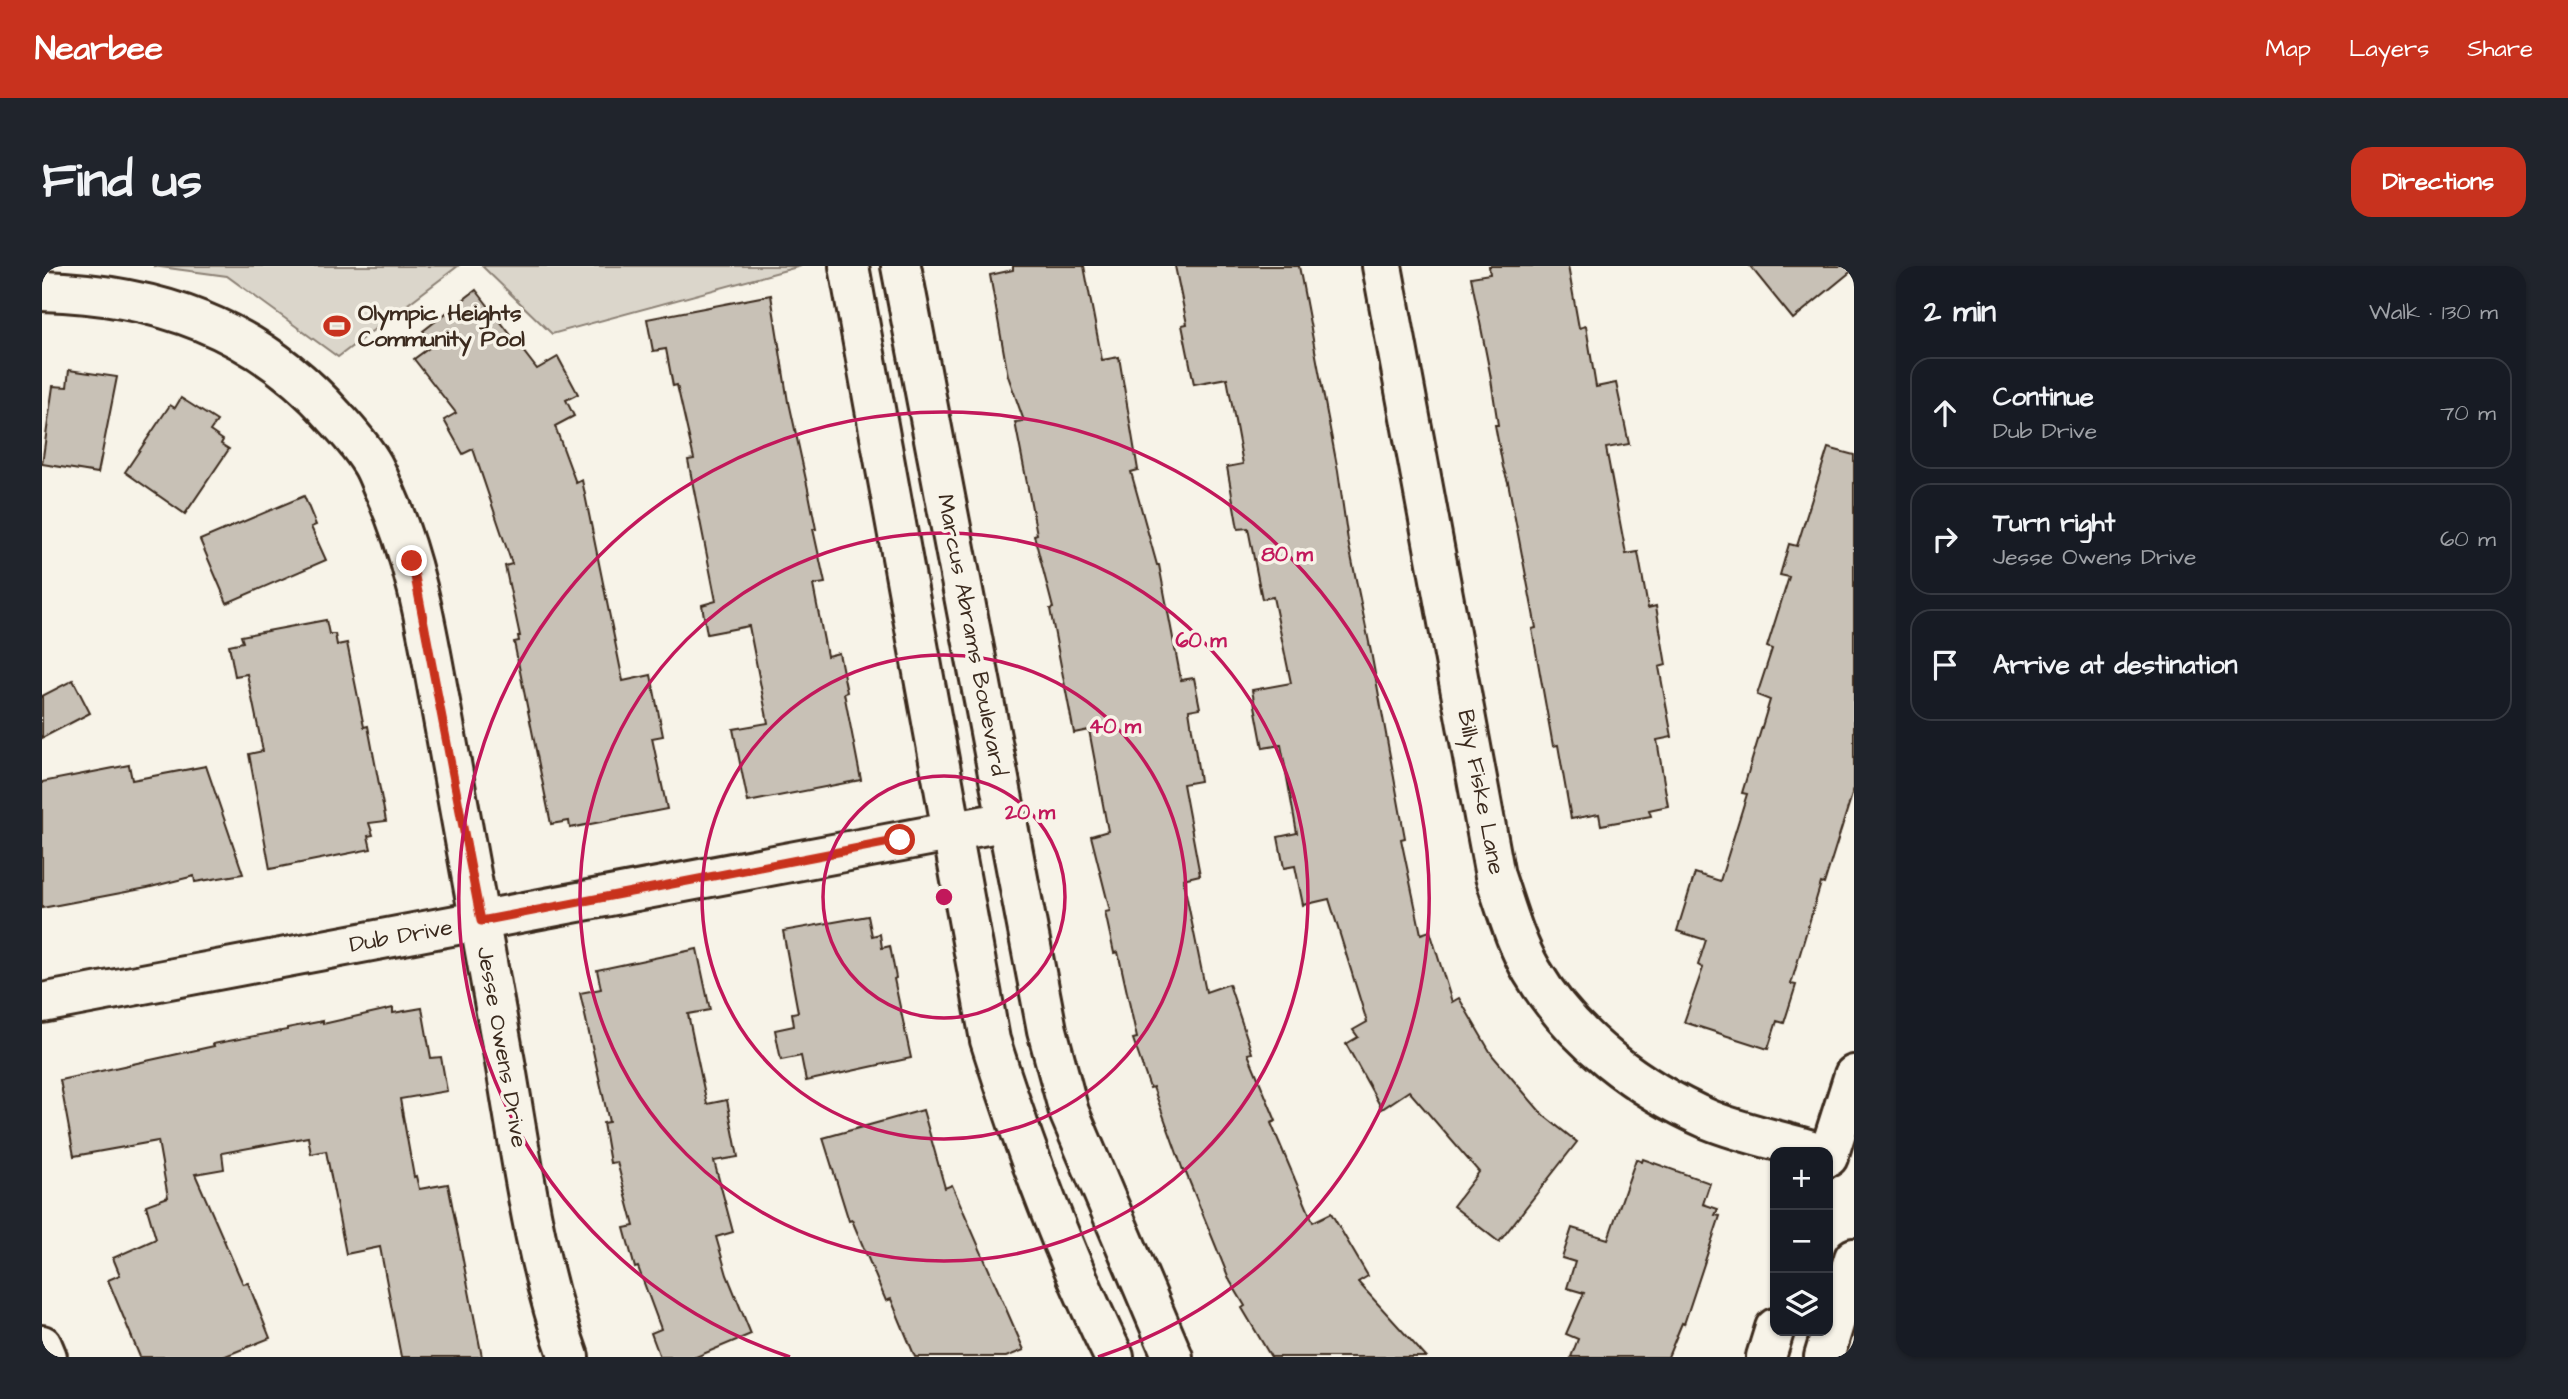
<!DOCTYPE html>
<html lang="en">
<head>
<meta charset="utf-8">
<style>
  body { margin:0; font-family:"Architects Daughter",sans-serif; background:#20242c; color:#f1f3f6 }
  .controls { position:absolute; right:21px; bottom:21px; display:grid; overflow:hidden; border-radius:14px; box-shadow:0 2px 5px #0004 }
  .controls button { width:63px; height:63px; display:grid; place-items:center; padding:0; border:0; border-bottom:2px solid #363941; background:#171b24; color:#f1f3f6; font:35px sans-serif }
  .stop { position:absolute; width:21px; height:21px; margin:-16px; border:5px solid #c8321e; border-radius:50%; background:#fff }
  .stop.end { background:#c8321e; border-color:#fff; box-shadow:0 2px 7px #0008 }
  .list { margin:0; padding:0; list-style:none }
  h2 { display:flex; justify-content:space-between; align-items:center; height:91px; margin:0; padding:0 28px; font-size:30px }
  h2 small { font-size:23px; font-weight:400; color:#9ea1a6 }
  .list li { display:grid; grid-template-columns:46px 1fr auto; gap:21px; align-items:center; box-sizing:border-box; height:112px; margin:0 14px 14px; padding:0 14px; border:2px solid #363941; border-radius:21px }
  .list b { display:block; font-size:26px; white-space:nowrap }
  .list p { margin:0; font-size:23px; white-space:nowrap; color:#9ea1a6 }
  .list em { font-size:23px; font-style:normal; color:#9ea1a6 }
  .icon { flex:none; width:38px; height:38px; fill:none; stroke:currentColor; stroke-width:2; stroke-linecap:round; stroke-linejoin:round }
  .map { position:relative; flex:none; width:1812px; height:1091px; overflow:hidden; border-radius:21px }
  header { display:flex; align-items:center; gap:42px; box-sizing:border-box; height:98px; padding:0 35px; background:#c8321e; color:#fff }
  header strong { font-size:33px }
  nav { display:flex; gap:38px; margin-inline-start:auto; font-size:24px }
  .intro { display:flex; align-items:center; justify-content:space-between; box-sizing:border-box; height:168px; padding:0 42px }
  h1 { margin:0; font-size:49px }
  .button { padding:18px 32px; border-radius:21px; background:#c8321e; color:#fff; font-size:24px; font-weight:700 }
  main { display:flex; gap:42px; padding:0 42px }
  aside { flex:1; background:#171b24; border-radius:21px; box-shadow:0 2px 5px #0004 }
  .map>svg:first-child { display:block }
  .green { fill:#dbd6cb; stroke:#8b8074; stroke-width:2 }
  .building { fill:#c8c1b6; stroke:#3b2a1e; stroke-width:2 }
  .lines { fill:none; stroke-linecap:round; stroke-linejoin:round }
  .minor-casing { stroke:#3b2a1e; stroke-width:44 }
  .minor { stroke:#f7f3e8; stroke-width:38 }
  .route { stroke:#c8321e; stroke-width:9 }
  .ring { fill:none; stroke:#c2185b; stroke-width:3.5 }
  .labels { text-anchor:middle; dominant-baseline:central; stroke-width:7; stroke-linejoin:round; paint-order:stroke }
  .poi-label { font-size:23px; font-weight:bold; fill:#3b2a1e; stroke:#f7f3e8; text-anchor:start }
  .street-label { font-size:23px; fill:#3b2a1e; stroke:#f7f3e8 }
  .centre { fill:#c2185b; stroke:#f7f3e8; stroke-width:3.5 }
  .ring-label { font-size:21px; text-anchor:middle; font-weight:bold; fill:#c2185b; stroke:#f7f3e8; stroke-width:7; stroke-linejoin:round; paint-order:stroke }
</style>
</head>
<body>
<header>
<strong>Nearbee</strong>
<nav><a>Map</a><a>Layers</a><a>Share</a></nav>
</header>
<div class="intro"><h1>Find us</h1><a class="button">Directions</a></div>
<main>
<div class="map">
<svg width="1812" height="1091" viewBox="0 0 1812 1091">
  <rect width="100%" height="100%" fill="#f7f3e8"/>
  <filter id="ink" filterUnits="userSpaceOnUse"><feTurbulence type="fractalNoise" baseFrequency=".0143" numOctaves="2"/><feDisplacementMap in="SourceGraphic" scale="14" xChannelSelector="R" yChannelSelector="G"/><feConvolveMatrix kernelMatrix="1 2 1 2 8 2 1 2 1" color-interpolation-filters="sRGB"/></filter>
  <g filter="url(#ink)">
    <g class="green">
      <path d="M111 0H416L296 91 185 10Z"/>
      <path d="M440 0H759L510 68Z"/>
    </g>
    <g class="building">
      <path d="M971 0H1042L1060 94 1077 91 1096 204 1089 206 1115 299H1117L1139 414 1152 412 1158 442 1147 444 1158 515 1141 518 1158 609 1141 613 1164 726 1187 718 1210 787 1206 788 1234 855 1229 857 1271 956 1289 947 1326 1010 1316 1016 1384 1091H1229L1200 1042 1203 1040 1188 1015 1144 907H1142L1111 821 1108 822 1091 773 1095 772 1076 686 1072 687 1063 646 1068 645 1049 570 1066 565 1047 464 1032 467 1008 343 1011 342 992 269 995 268 973 156 982 155 966 110 948 9 971 4Z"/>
      <path d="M1133 0H1257L1296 205 1306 275 1329 386 1363 572 1359 573 1379 668 1388 665 1410 736 1417 732 1450 789 1501 849 1535 876 1457 976 1411 940 1437 906 1367 825 1340 843 1304 778 1316 771 1311 764 1325 756 1287 633 1261 639 1253 600 1242 602 1236 571 1255 567 1239 479 1221 482 1210 424 1249 417 1231 331 1220 333 1206 262 1196 263 1185 201 1201 198 1185 112 1152 118 1140 59 1145 58Z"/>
      <path d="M1447 0H1526L1537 62 1544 60 1554 121 1574 117 1587 178 1564 182 1584 288 1596 286 1606 342 1614 340 1624 399 1617 401 1630 471 1615 474 1626 540 1607 544 1609 550 1559 559 1557 548 1529 553 1516 479 1511 480 1490 363 1494 362 1466 216 1461 201 1453 159H1456L1448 107 1429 11 1448 8Z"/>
      <path d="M1708 0H1812V3L1751 53Z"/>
      <path d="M434 24 495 103 516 91 536 128 524 134 532 150 513 160 534 217 540 214 581 415 609 409 621 470 610 472 625 543 528 562 527 555 509 558 472 376 477 375 476 370H478L463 300 470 298 431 183 421 188 402 154 414 147 372 93 391 79 381 65Z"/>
      <path d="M729 29 746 136H747L766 223 774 263H771L783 317 771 319 785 390 797 387 805 426 802 427 819 514 706 536 691 463 726 457 707 360 665 368 660 339 674 335 646 194 652 193 635 119 631 120 624 83 611 85 605 53Z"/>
      <path d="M27 104 75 111 56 207 0 198 11 120 25 121Z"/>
      <path d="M139 132 175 155 168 165 181 174 179 178 187 183 143 248 83 206 128 139 133 142Z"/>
      <path d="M1786 182 1812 189V522L1782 618 1779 617 1749 718 1754 719 1742 757 1735 755 1726 783 1642 756 1661 702 1656 699 1664 674 1635 665 1653 607 1678 615 1705 528 1700 527 1728 434 1715 429 1730 383 1725 381 1747 311 1738 309 1747 278 1755 280Z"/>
      <path d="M262 230 274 259 269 261 284 294 185 337 158 274Z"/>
      <path d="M284 354 287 368H293L295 379 305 377 322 461 326 460 344 555 327 557 331 569 326 570 329 583 228 603 207 488 221 485 205 408 193 410 187 379 201 376 199 370Z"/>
      <path d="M31 414 48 447 0 472V430Z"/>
      <path d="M87 499 90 514 164 500 201 608 153 616 152 610 105 622 0 642V516Z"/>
      <path d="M826 650 830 670 838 668 840 682 848 680 854 712 852 713 869 792 764 815 759 790 739 794 733 764 752 760 750 747 756 746 741 665Z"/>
      <path d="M655 683 668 744 646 748 665 838 685 834 696 891 672 895 691 966 674 971 685 1009 709 1068 654 1091H618L609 1067 619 1063 596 1001 593 1002 582 962 592 960 575 896 568 897 561 857 567 856 538 727 559 723 555 704Z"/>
      <path d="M351 742V747L380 742 389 792 399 791 405 825 358 833 372 911 374 910 377 923 406 918 440 1091H359L338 981 304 988 284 885 269 888 266 871 180 887 182 903 153 908 201 1018 206 1017 228 1072 181 1091H98L66 1014 78 1009 71 992 114 973 104 939 126 931 116 875 32 890 18 814 172 780 171 778 245 764V762L281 755V758Z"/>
      <path d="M881 844 903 922 910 919 982 1084 964 1091H873L849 1033 844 1035 810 954 807 955 781 872Z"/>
      <path d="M1594 893 1600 896 1601 893 1668 917 1661 938 1676 943 1673 949 1678 950 1642 1058 1640 1057 1626 1091H1529L1536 1073 1524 1068 1542 1027 1525 1022 1533 996 1520 992 1530 962 1566 973Z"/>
    </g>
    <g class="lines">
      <defs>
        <g id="minor">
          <path d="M807 0 948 774C982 882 1022 989 1072 1091"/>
          <path d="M859 0 1005 764 1027 846 1131 1091"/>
          <path d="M1340 0 1453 610C1464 642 1473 676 1490 705 1530 773 1597 823 1668 854 1702 868 1741 875 1776 886"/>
          <path d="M0 25C115 28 215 62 292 150 305 164 319 180 329 196 335 205 338 216 343 226 375 297 386 371 400 447 422 564 443 680 463 796 480 895 493 997 527 1091"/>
          <path d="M0 737 966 555"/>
          <path d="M1786 891 1812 809"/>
          <path d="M0 1079 5 1091"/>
          <path d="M1724 1091 1733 1062"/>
          <path d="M1782 1091 1812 992"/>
        </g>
      </defs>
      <use href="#minor" class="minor-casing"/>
      <use href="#minor" class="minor"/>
    </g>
  </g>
  <g class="lines" filter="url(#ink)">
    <path class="route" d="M370 295 439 655 858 574"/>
  </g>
  <g class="ring">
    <circle cx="902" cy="631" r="121"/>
    <circle cx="902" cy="631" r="242"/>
    <circle cx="902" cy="631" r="364"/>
    <path d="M748 1091A485 485 0 1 1 1056 1091"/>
  </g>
  <defs>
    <symbol id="stadium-bare" viewBox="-9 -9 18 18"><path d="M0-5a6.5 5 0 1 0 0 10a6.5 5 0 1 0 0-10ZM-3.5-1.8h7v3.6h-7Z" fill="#c8321e" stroke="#f7f3e8" stroke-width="2.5" paint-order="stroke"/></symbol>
  </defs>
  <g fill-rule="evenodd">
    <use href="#stadium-bare" x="276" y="41" width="38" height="38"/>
  </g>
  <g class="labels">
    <g class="poi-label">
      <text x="316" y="47">Olympic Heights<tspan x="316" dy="26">Community Pool</tspan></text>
    </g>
    <g class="street-label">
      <text transform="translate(930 369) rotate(79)">Marcus Abrams Boulevard</text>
      <text transform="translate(1439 526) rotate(79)">Billy Fiske Lane</text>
      <text transform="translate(359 670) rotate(-10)">Dub Drive</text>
      <text transform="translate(460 781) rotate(80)">Jesse Owens Drive</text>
    </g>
  </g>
  <circle cx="902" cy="631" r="10" class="centre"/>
  <g class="ring-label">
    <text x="1245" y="295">80 m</text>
    <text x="1159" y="381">60 m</text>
    <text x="1073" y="467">40 m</text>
    <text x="988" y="553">20 m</text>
  </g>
</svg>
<div class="controls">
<button>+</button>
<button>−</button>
<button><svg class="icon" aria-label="layers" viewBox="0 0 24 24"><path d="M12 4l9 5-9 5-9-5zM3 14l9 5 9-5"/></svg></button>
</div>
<div class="stop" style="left:858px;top:574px"></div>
<div class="stop end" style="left:370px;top:295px"></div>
</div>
<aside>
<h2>2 min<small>Walk · 130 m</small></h2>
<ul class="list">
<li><svg class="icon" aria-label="ahead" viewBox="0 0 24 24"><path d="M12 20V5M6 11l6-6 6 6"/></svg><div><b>Continue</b><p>Dub Drive</p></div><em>70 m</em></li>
<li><svg class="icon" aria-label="right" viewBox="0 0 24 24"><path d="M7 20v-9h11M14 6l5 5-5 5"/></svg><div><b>Turn right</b><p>Jesse Owens Drive</p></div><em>60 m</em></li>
<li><svg class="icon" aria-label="arrive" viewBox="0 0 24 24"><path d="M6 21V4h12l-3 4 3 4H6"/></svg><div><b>Arrive at destination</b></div></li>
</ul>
</aside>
</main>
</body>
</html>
